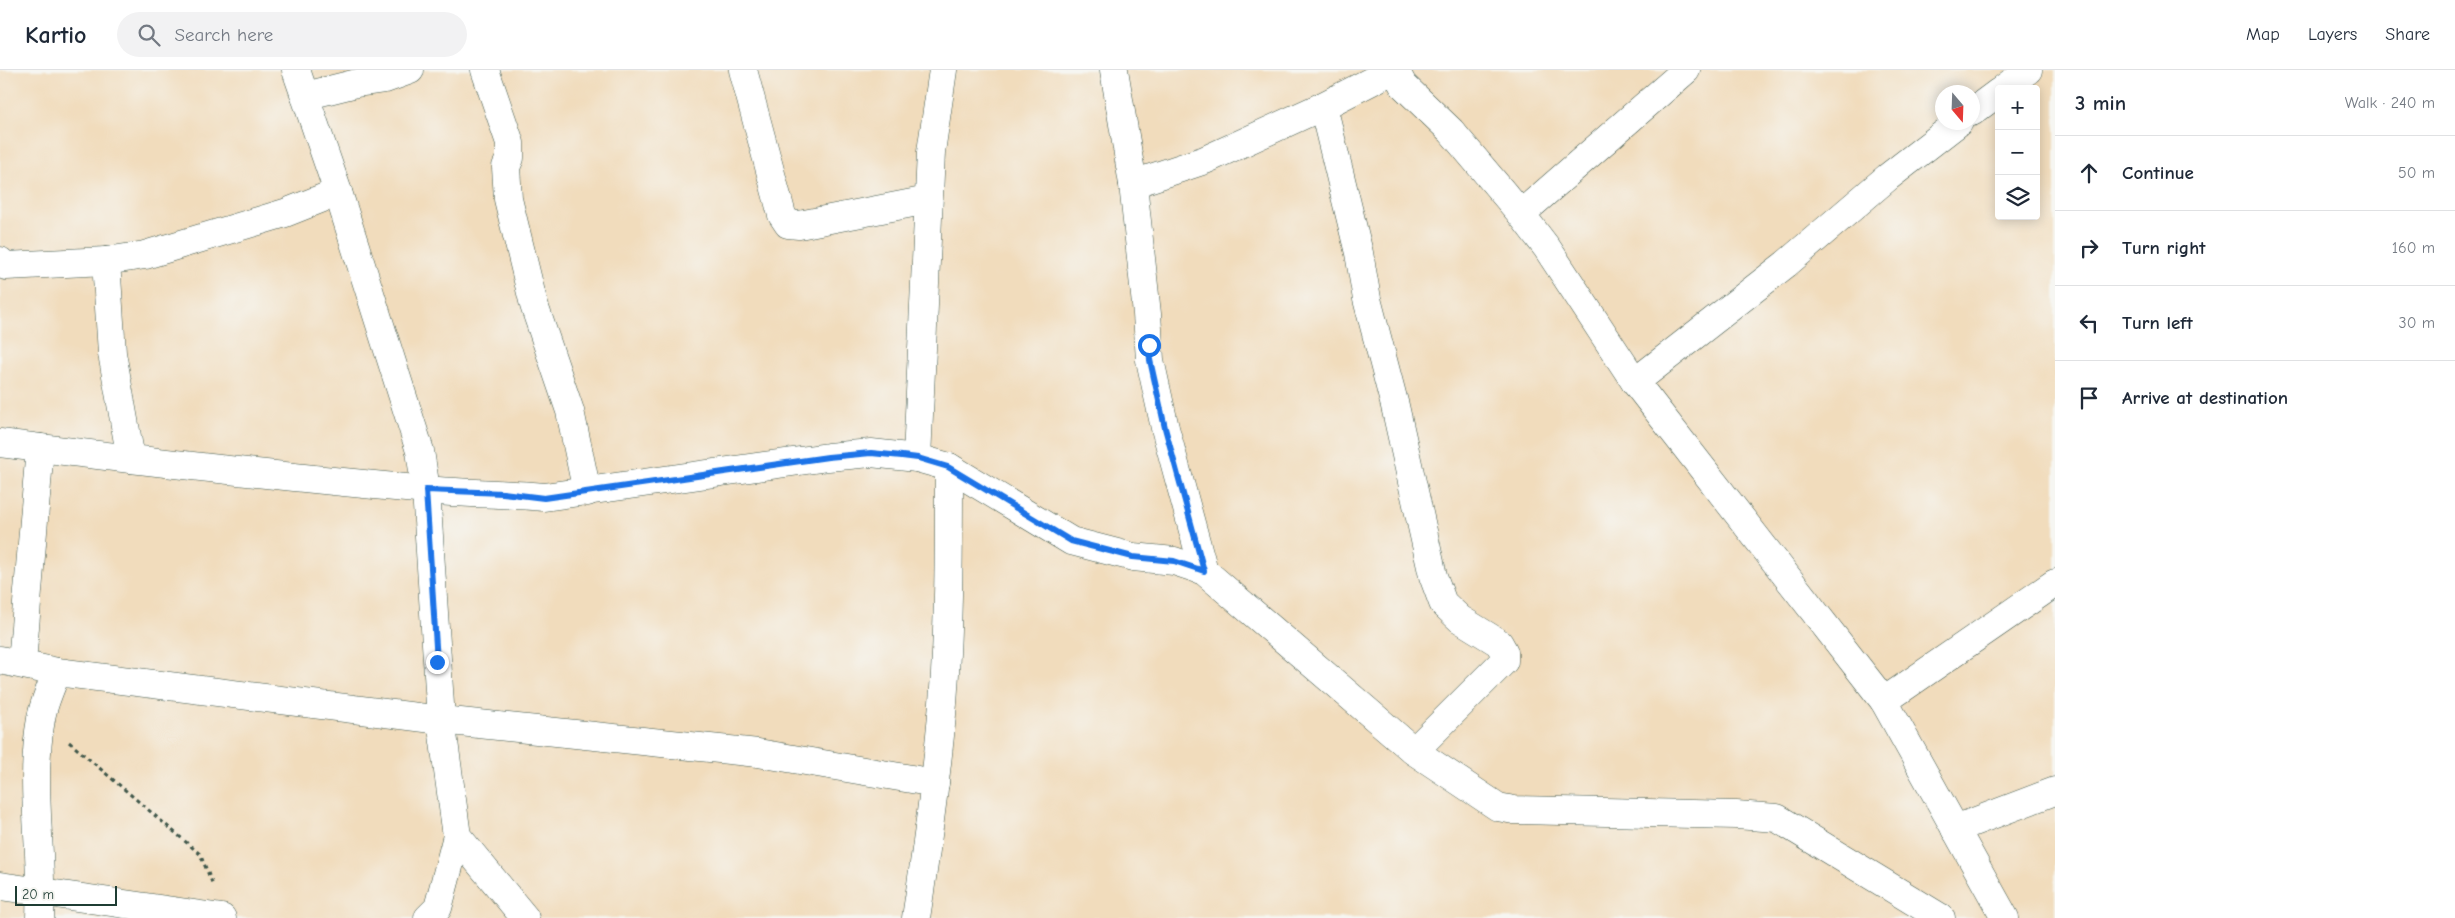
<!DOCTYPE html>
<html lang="en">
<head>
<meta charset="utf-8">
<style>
  body { margin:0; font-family:"Comic Neue",sans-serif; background:#f2f2f3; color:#1f2937 }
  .controls { position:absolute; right:15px; top:15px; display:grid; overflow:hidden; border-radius:5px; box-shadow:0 2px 12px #0003 }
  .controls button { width:45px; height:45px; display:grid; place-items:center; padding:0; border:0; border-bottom:1px solid #e0e1e3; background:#fff; color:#1f2937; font:25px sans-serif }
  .compass { position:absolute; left:1935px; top:15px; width:45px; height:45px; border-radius:50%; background:#fff; box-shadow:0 2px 12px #0003; rotate:161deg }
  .scale { position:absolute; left:15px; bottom:12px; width:102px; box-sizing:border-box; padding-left:5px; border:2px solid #1f3d34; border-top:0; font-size:14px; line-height:18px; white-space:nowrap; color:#1f3d34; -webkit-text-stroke:4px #f6f6f2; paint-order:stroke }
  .stop { position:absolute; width:15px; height:15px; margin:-11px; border:4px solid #1a73e8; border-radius:50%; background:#fff }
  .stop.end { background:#1a73e8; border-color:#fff; box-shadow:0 1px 5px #0008 }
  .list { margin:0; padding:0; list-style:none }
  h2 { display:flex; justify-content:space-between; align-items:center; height:65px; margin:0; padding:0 20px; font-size:21px }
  h2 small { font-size:16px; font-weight:400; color:#747a83 }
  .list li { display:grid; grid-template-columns:32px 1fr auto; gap:15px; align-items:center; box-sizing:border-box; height:75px; padding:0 20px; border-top:1px solid #e0e1e3 }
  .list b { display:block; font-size:19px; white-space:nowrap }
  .list em { font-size:16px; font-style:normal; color:#747a83 }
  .icon { flex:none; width:28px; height:28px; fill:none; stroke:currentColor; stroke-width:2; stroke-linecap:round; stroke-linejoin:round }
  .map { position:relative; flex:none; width:2055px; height:848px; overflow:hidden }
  header { display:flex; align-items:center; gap:30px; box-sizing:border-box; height:70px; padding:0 25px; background:#fff; border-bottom:1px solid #e0e1e3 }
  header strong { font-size:24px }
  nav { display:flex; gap:28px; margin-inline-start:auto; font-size:18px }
  .search { width:350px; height:45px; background:#f2f2f3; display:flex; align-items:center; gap:12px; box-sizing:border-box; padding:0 18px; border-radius:28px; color:#747a83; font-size:19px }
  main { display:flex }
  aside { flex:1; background:#fff }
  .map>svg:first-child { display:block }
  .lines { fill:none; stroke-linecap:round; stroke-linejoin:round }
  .street-casing { stroke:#3e5548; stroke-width:29 }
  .path { stroke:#3e5548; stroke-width:3; stroke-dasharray:4 4; stroke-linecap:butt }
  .street { stroke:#fff; stroke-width:28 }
  .route { stroke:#1a73e8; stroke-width:6 }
</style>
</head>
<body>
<header>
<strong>Kartio</strong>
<div class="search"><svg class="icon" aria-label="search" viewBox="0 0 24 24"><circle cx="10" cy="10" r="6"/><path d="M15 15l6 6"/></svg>Search here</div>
<nav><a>Map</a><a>Layers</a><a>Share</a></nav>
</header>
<main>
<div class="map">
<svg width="2055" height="848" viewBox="0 0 2055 848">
  <rect width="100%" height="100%" fill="#f6f6f2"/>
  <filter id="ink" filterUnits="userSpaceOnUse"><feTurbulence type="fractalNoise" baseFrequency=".02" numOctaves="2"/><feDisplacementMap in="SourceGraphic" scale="10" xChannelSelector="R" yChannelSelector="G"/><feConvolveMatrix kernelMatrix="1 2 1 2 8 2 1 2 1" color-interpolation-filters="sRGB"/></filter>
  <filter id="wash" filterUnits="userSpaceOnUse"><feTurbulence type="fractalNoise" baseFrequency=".0096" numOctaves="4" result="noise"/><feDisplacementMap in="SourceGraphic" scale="20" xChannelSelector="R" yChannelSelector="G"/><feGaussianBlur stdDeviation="1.12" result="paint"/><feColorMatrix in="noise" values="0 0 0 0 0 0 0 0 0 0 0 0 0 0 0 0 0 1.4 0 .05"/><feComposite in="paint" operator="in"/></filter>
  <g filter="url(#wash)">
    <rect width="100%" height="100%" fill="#f1dcbc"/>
  </g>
  <g filter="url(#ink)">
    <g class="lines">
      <defs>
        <g id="street">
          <path d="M296 0 338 122 420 381 426 420 441 650 457 766 525 848"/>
          <path d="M485 0 510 73V88L506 97 508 129 534 235 570 341 587 422"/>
          <path d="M743 0 782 145 788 154 799 155 928 130"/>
          <path d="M1114 0 1133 114 1147 244 1150 290 1165 358 1204 501"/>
          <path d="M1395 0 1403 15 1451 61 1521 144 1547 178 1635 312 1884 631 2005 848"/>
          <path d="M2003 19 2028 0"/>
          <path d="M305 26 357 13 385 9 410 0"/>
          <path d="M1323 36 1359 183 1367 229 1395 336 1433 506 1443 533 1460 549 1499 573 1504 582V591L1414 681"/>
          <path d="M1972 42 1999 22"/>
          <path d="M1133 114 1205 90 1323 36 1393 0"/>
          <path d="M1521 144 1686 0"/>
          <path d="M0 191 6 196 106 191 145 185 285 143 338 122"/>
          <path d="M106 191 112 283 131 389"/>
          <path d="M1635 312 1786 194 1888 107 1959 52"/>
          <path d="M0 373C142 391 284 407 427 420 466 424 505 423 544 427L828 387 871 383 917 388 949 397 1071 471 1133 487 1174 491 1204 501 1414 681 1498 737 1514 740 1736 745 1777 748 1941 848"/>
          <path d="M917 388 931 82 943 0"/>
          <path d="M0 590 57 602 441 650 758 683 935 713"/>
          <path d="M22 593 40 378"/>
          <path d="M1884 631 2055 513"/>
          <path d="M1955 759 2055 721"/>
          <path d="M0 816 222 848"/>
          <path d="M40 848C43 782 29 714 41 649 43 634 51 617 57 602"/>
          <path d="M428 848 438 838 457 766"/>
          <path d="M916 848C927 776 937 705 943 633 949 555 949 476 949 397"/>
        </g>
      </defs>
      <use href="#street" class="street-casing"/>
      <path class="path" d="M69 672 200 784 213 815"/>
      <use href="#street" class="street"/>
    </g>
  </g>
  <g class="lines" filter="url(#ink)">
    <path class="route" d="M437 592 426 420 503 423 544 428 828 387 871 383 902 386 918 388 948 397 1071 471 1133 487 1174 491 1204 501 1165 358 1150 290 1149 275"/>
  </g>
</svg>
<div class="controls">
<button>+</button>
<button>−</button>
<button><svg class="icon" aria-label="layers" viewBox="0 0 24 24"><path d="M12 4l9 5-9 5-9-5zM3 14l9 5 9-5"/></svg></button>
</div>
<svg class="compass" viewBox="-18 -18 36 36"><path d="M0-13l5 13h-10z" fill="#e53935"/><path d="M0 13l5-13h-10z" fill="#747a83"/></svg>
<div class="scale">20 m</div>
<div class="stop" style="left:1149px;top:275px"></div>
<div class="stop end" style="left:437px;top:592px"></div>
</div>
<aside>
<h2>3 min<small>Walk · 240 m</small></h2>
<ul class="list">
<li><svg class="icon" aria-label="ahead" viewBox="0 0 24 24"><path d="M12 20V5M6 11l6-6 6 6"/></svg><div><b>Continue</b></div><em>50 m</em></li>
<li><svg class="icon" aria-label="right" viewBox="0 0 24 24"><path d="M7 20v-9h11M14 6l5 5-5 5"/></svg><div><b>Turn right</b></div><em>160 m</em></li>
<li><svg class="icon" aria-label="left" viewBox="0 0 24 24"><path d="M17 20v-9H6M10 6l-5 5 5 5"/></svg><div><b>Turn left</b></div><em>30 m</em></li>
<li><svg class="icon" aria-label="arrive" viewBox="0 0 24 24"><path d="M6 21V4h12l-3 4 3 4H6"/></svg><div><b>Arrive at destination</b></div></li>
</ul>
</aside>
</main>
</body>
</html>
